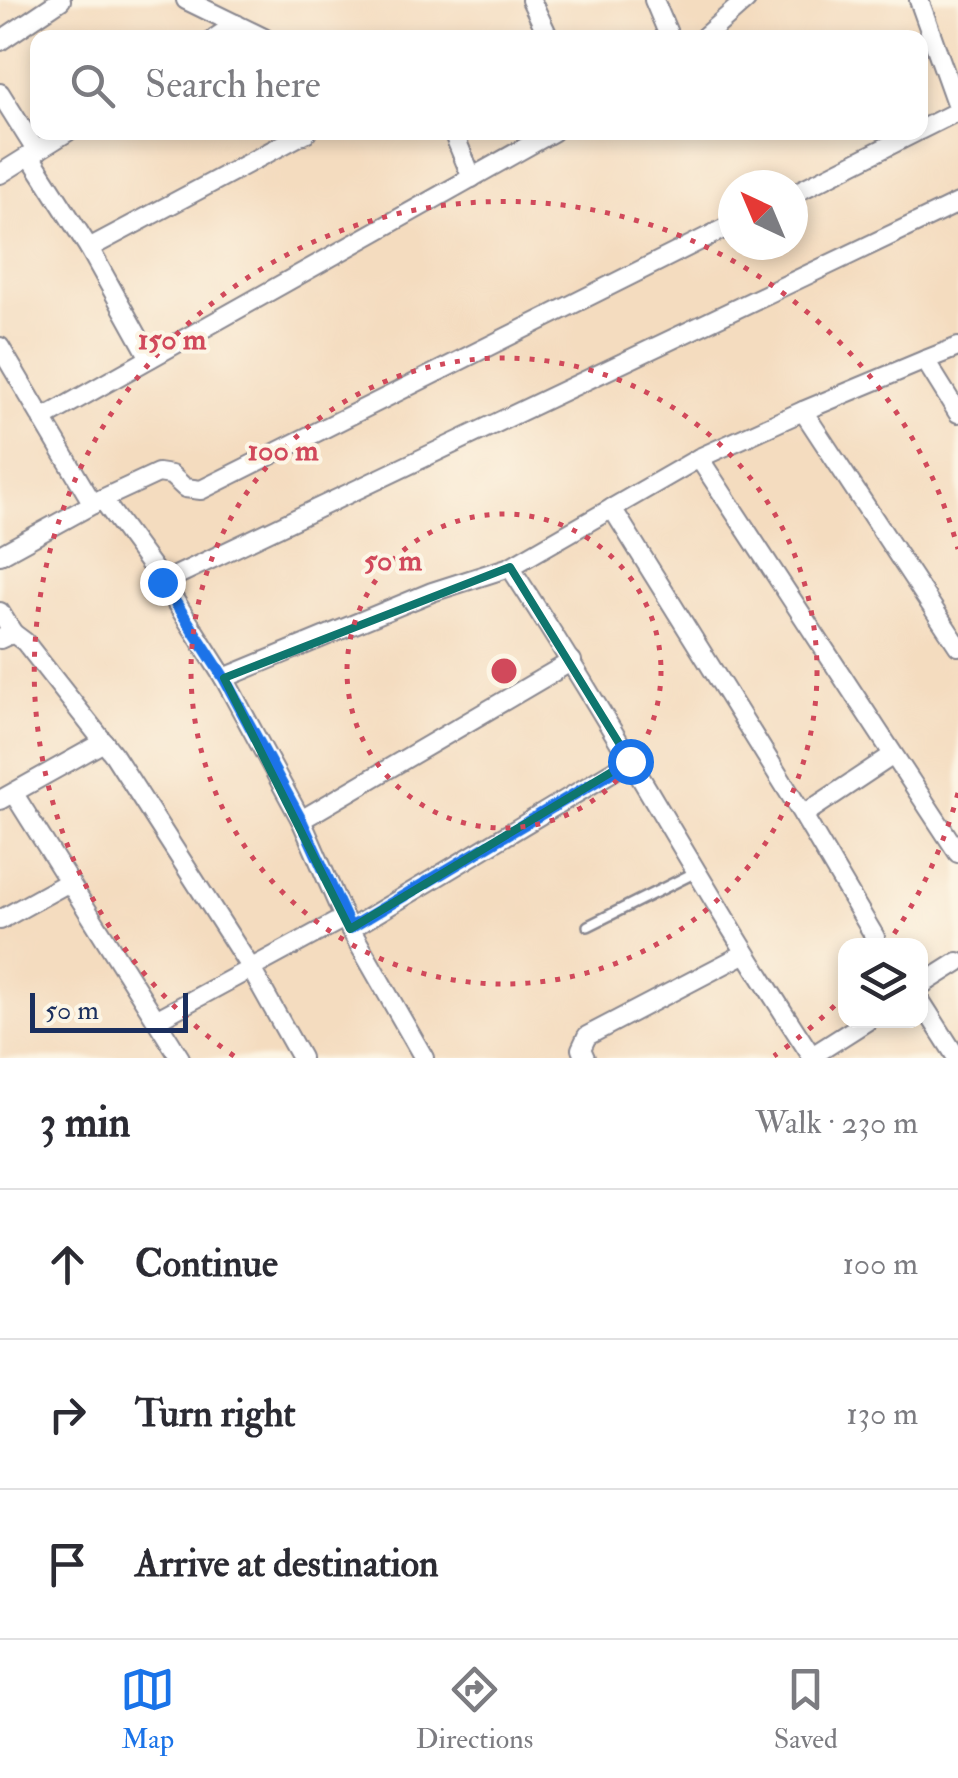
<!DOCTYPE html>
<html lang="en">
<head>
<meta charset="utf-8">
<style>
  body { margin:0; font-family:"IM FELL Double Pica",serif; background:#f2f2f3; color:#2b2b33 }
  .controls { position:absolute; right:30px; bottom:30px; display:grid; overflow:hidden; border-radius:20px; box-shadow:0 5px 15px #0003 }
  .controls button { width:90px; height:90px; display:grid; place-items:center; padding:0; border:0; border-bottom:2px solid #e1e1e2; background:#fff; color:#2b2b33; font:50px sans-serif }
  .compass { position:absolute; left:718px; top:170px; width:90px; height:90px; border-radius:50%; background:#fff; box-shadow:0 5px 15px #0003; rotate:316deg }
  .scale { position:absolute; left:30px; bottom:25px; width:158px; box-sizing:border-box; padding-left:10px; border:5px solid #1b2f5e; border-top:0; font-size:28px; line-height:35px; white-space:nowrap; color:#1b2f5e; -webkit-text-stroke:8px #fcf5e5; paint-order:stroke }
  .stop { position:absolute; width:30px; height:30px; margin:-22px; border:8px solid #1a73e8; border-radius:50%; background:#fff }
  .stop.end { background:#1a73e8; border-color:#fff; box-shadow:0 2px 10px #0008 }
  .list { margin:0; padding:0; list-style:none }
  h2 { display:flex; justify-content:space-between; align-items:center; height:130px; margin:0; padding:0 40px; font-size:42px }
  h2 small { font-size:32px; font-weight:400; color:#7c7c81 }
  .list li { display:grid; grid-template-columns:65px 1fr auto; gap:30px; align-items:center; box-sizing:border-box; height:150px; padding:0 40px; border-top:2px solid #e1e1e2 }
  .list b { display:block; font-size:38px; white-space:nowrap }
  .list em { font-size:32px; font-style:normal; color:#7c7c81 }
  .icon { flex:none; width:55px; height:55px; fill:none; stroke:currentColor; stroke-width:2; stroke-linecap:round; stroke-linejoin:round }
  .map { position:relative; flex:none; width:958px; height:1058px; overflow:hidden }
  .search { position:absolute; background:#fff; box-shadow:0 5px 15px #0003; left:30px; right:30px; top:30px; height:110px; display:flex; align-items:center; gap:25px; box-sizing:border-box; padding:0 35px; border-radius:20px; color:#7c7c81; font-size:38px }
  .sheet { height:580px; background:#fff }
  nav { display:flex; justify-content:space-around; align-items:center; box-sizing:border-box; height:140px; border-top:2px solid #e1e1e2; background:#fff; font-size:28px; color:#7c7c81 }
  nav a { display:grid; justify-items:center; gap:5px }
  nav .on { color:#1a73e8 }
  .map>svg:first-child { display:block }
  .lines { fill:none; stroke-linecap:round; stroke-linejoin:round }
  .service-casing { stroke:#88868e; stroke-width:14 }
  .minor-casing { stroke:#88868e; stroke-width:22 }
  .service { stroke:#fff; stroke-width:9 }
  .minor { stroke:#fff; stroke-width:18 }
  .route { stroke:#1a73e8; stroke-width:12 }
  .marked { fill:none; stroke:#0f766e; stroke-width:8; stroke-linejoin:round }
  .ring { fill:none; stroke:#d1495b; stroke-width:5; stroke-dasharray:5 10 }
  .centre { fill:#d1495b; stroke:#fcf5e5; stroke-width:5 }
  .ring-label { font-size:30px; text-anchor:middle; font-weight:bold; fill:#d1495b; stroke:#fcf5e5; stroke-width:8; stroke-linejoin:round; paint-order:stroke }
</style>
</head>
<body>
<div class="map">
<svg width="958" height="1058" viewBox="0 0 958 1058">
  <rect width="100%" height="100%" fill="#fcf5e5"/>
  <filter id="ink" filterUnits="userSpaceOnUse"><feTurbulence type="fractalNoise" baseFrequency=".01" numOctaves="2"/><feDisplacementMap in="SourceGraphic" scale="20" xChannelSelector="R" yChannelSelector="G"/><feConvolveMatrix kernelMatrix="1 2 1 2 8 2 1 2 1" color-interpolation-filters="sRGB"/></filter>
  <filter id="wash" filterUnits="userSpaceOnUse"><feTurbulence type="fractalNoise" baseFrequency=".0048" numOctaves="4" result="noise"/><feDisplacementMap in="SourceGraphic" scale="40" xChannelSelector="R" yChannelSelector="G"/><feGaussianBlur stdDeviation="2.25" result="paint"/><feColorMatrix in="noise" values="0 0 0 0 0 0 0 0 0 0 0 0 0 0 0 0 0 1.4 0 .05"/><feComposite in="paint" operator="in"/></filter>
  <g filter="url(#wash)">
    <rect width="100%" height="100%" fill="#f4dcbf"/>
  </g>
  <g filter="url(#ink)">
    <g class="lines">
      <defs>
        <path id="service" d="M588 926 696 872"/>
        <g id="minor">
          <path d="M186 0 264 38"/>
          <path d="M531 0 549 38"/>
          <path d="M654 0 670 38"/>
          <path d="M919 0 958 109"/>
          <path d="M215 38 236 24"/>
          <path d="M703 38 746 0"/>
          <path d="M0 41 61 0"/>
          <path d="M0 93 37 152"/>
          <path d="M920 130 958 111"/>
          <path d="M453 132 472 178"/>
          <path d="M30 156 89 248 307 132"/>
          <path d="M0 174 67 132"/>
          <path d="M793 194 916 132"/>
          <path d="M89 248 150 358"/>
          <path d="M0 347 93 504"/>
          <path d="M925 360 958 347"/>
          <path d="M958 413 925 360 803 411 958 646"/>
          <path d="M42 419 553 132"/>
          <path d="M699 458 803 411"/>
          <path d="M102 499 163 582 958 203"/>
          <path d="M612 508 803 815 875 937"/>
          <path d="M0 555 102 499 158 473 171 475 185 488 201 490 733 224"/>
          <path d="M163 582 224 678"/>
          <path d="M0 612 13 633 0 639"/>
          <path d="M13 633 25 642 114 755 250 967 301 1058"/>
          <path d="M14 794 180 1058"/>
          <path d="M0 800 104 742"/>
          <path d="M803 815 893 755"/>
          <path d="M301 820 572 661"/>
          <path d="M0 920 69 882"/>
          <path d="M350 929 630 761"/>
          <path d="M920 986 958 962"/>
          <path d="M920 1000 957 1058"/>
          <path d="M156 1020 344 918"/>
          <path d="M812 1056 867 1021"/>
          <path d="M424 1058 344 918 301 820 224 678 432 592 510 567"/>
          <path d="M585 1058 581 1049 587 1036 744 954"/>
          <path d="M813 1058C707 898 616 728 510 567L699 458 958 853"/>
        </g>
      </defs>
      <use href="#service" class="service-casing"/>
      <use href="#minor" class="minor-casing"/>
      <use href="#service" class="service"/>
      <use href="#minor" class="minor"/>
    </g>
  </g>
  <g class="lines" filter="url(#ink)">
    <path class="route" d="M162 582 224 678 301 820 350 928 630 761"/>
  </g>
  <path class="marked" d="M510 567 630 761 350 929 224 678Z"/>
  <g class="ring">
    <circle cx="504" cy="671" r="157"/>
    <circle cx="504" cy="671" r="313"/>
    <path d="M958 793A470 470 0 0 1 887 944M845 995A470 470 0 0 1 774 1056M234 1056A470 470 0 1 1 958 549"/>
  </g>
  <circle cx="504" cy="671" r="15" class="centre"/>
  <g class="ring-label">
    <text x="172" y="349">150 m</text>
    <text x="283" y="460">100 m</text>
    <text x="393" y="570">50 m</text>
  </g>
</svg>
<div class="controls">
<button><svg class="icon" aria-label="layers" viewBox="0 0 24 24"><path d="M12 4l9 5-9 5-9-5zM3 14l9 5 9-5"/></svg></button>
</div>
<svg class="compass" viewBox="-18 -18 36 36"><path d="M0-13l5 13h-10z" fill="#e53935"/><path d="M0 13l5-13h-10z" fill="#7c7c81"/></svg>
<div class="scale">50 m</div>
<div class="stop" style="left:630px;top:761px"></div>
<div class="stop end" style="left:162px;top:582px"></div>
<div class="search"><svg class="icon" aria-label="search" viewBox="0 0 24 24"><circle cx="10" cy="10" r="6"/><path d="M15 15l6 6"/></svg>Search here</div>
</div>
<section class="sheet">
<h2>3 min<small>Walk · 230 m</small></h2>
<ul class="list">
<li><svg class="icon" aria-label="ahead" viewBox="0 0 24 24"><path d="M12 20V5M6 11l6-6 6 6"/></svg><div><b>Continue</b></div><em>100 m</em></li>
<li><svg class="icon" aria-label="right" viewBox="0 0 24 24"><path d="M7 20v-9h11M14 6l5 5-5 5"/></svg><div><b>Turn right</b></div><em>130 m</em></li>
<li><svg class="icon" aria-label="arrive" viewBox="0 0 24 24"><path d="M6 21V4h12l-3 4 3 4H6"/></svg><div><b>Arrive at destination</b></div></li>
</ul>
</section>
<nav>
<a class="on"><svg class="icon" aria-label="map" viewBox="0 0 24 24"><path d="M3 6l6-2 6 2 6-2v14l-6 2-6-2-6 2zM9 4v14M15 6v14"/></svg>Map</a>
<a><svg class="icon" aria-label="directions" viewBox="0 0 24 24"><path d="M12 3l9 9-9 9-9-9zM9 14v-3h6M13 9l2 2-2 2"/></svg>Directions</a>
<a><svg class="icon" aria-label="saved" viewBox="0 0 24 24"><path d="M7 4h10v16l-5-4-5 4z"/></svg>Saved</a>
</nav>
</body>
</html>
